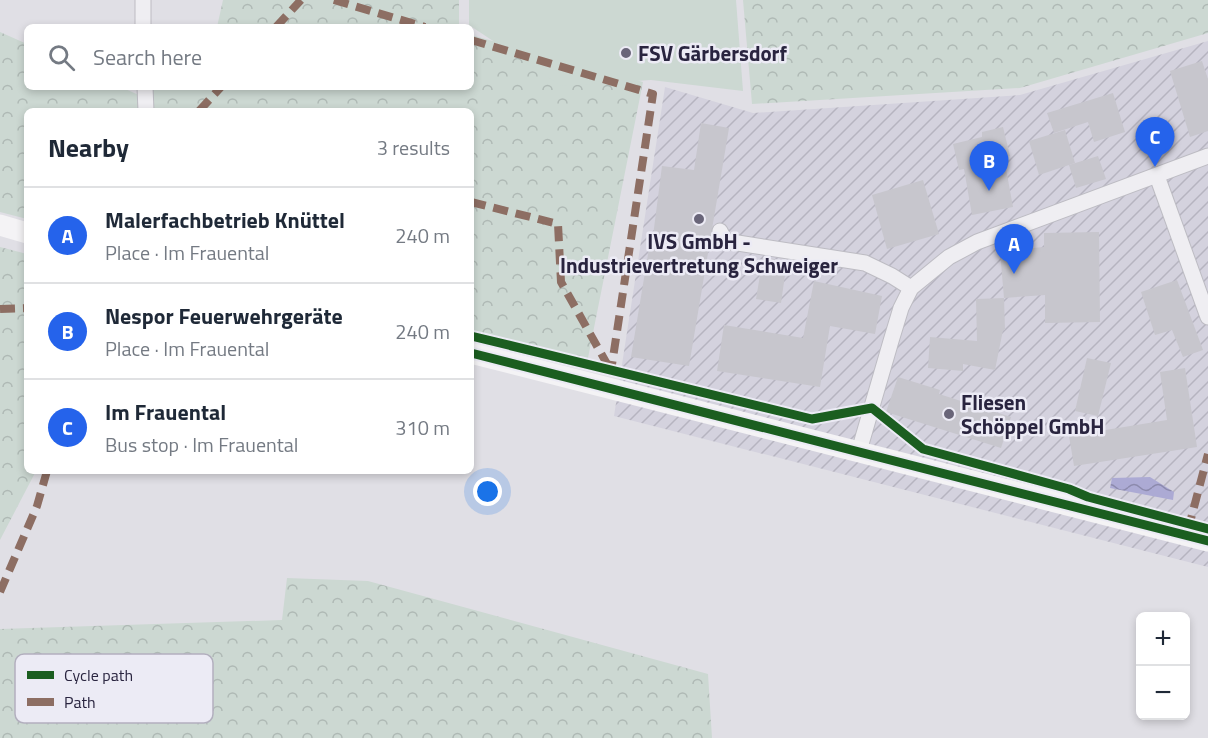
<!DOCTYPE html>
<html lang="en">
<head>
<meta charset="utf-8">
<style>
  body { margin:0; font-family:"Titillium Web",sans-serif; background:#f6f6f7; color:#1f2937 }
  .controls { position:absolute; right:18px; bottom:18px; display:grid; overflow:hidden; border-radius:9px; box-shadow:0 3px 9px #0003 }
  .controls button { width:54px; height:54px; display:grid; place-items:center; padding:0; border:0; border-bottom:2px solid #e0e1e3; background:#fff; color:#1f2937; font:30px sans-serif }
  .you { position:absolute; left:488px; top:492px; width:21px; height:21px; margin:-15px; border:4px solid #fff; border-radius:50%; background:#1a73e8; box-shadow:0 0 0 9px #1a73e833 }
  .badge { display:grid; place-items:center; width:39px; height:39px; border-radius:50%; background:#2563eb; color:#fff; font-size:20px; font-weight:700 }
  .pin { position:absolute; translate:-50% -50px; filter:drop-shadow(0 2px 3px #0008) }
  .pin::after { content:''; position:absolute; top:32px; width:21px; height:18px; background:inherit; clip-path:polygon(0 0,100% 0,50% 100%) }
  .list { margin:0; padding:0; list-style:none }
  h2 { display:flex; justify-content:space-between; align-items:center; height:78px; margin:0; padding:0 24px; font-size:26px }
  h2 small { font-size:20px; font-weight:400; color:#747a83 }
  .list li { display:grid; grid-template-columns:39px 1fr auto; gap:18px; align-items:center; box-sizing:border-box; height:96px; padding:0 24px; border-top:2px solid #e0e1e3 }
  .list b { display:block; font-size:22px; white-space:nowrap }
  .list p { margin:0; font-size:20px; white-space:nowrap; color:#747a83 }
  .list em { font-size:20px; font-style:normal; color:#747a83 }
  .icon { flex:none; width:33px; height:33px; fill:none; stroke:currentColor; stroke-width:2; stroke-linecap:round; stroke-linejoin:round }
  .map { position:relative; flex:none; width:1208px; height:738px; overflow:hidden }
  .search { position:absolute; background:#fff; box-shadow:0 3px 9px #0003; left:24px; top:24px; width:450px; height:66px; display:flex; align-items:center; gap:15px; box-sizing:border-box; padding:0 21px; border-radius:9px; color:#747a83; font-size:22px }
  .panel { position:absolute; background:#fff; box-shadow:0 3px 9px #0003; left:24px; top:108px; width:450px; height:366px; border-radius:9px }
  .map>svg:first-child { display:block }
  .industrial { fill:url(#industrial-furrows) }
  .forest { fill:url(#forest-crowns) }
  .park { fill:#ccd8d2 }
  .water { fill:url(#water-waves) }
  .building { fill:#c7c6cd }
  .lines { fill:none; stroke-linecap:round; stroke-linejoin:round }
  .street-casing { stroke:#bdbcc3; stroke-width:17 }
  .street { stroke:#efeef2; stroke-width:15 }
  .secondary { stroke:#f4f3f5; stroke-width:21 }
  .quiet { stroke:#8d6e63; stroke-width:8; stroke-dasharray:15 8; stroke-linecap:butt }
  .cycleway-casing { stroke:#ecebf5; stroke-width:13 }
  .cycleway { stroke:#1b5e20; stroke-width:9 }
  .poi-dot { fill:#696579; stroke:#ecebf5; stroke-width:2 }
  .labels { text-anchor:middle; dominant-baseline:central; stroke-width:5; stroke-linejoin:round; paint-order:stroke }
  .poi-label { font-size:21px; font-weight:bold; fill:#29243f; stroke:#ecebf5; text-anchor:start }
  .key { fill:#ecebf5; stroke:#b2afbe; stroke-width:1.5 }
  .key-label { font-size:16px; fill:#29243f }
</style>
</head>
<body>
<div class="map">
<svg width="1208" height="738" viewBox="0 0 1208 738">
  <defs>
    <pattern id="industrial-furrows" width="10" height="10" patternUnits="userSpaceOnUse" patternTransform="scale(1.5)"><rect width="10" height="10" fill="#d4d2de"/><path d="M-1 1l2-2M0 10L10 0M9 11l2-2" fill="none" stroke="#b6b4c0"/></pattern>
    <pattern id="forest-crowns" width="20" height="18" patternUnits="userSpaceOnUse" patternTransform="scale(1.5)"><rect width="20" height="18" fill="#ccd8d2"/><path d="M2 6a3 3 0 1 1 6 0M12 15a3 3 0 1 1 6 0" fill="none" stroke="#afb9b5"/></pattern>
    <pattern id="water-waves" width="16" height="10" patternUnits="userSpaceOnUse" patternTransform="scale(1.5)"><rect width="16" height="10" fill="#acaad4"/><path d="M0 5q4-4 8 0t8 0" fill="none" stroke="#8c8aad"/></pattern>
  </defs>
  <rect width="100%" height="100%" fill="#e0dfe5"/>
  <path class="industrial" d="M1208 41V567L614 416 665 87 753 113 1020 95Z"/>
  <g class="forest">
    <path d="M223 0H459V27H217Z"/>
    <path d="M743 0H1208V33L1020 88 752 104Z"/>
    <path d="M0 32 27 44V87H121L143 97 154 87H471V35L643 82 586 368 471 338V111H27V219L0 212Z"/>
    <path d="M0 247 27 254V471H36L0 540Z"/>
    <path d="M287 578 368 581 708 674 712 738H0V629L282 620Z"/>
  </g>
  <path class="park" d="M469 0H736L743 91 651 80 561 86 469 25Z"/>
  <path class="water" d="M1150 477 1174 492 1173 500 1110 488 1112 478Z"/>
  <g class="building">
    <path d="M1202 61 1208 79V131L1190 137 1170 71Z"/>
    <path d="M1113 93 1125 132 1094 142 1088 122 1054 133 1047 113Z"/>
    <path d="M701 123 729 128 689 366 631 357 651 236H653L662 166 694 170Z"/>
    <path d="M1003 127 1010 156 1004 158 1013 207 972 215 964 169 959 170 953 144 982 137V132Z"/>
    <path d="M1065 130 1075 163 1039 175 1029 141Z"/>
    <path d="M1098 156 1106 179 1076 188 1069 165Z"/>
    <path d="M923 180 939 234 887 249 872 195Z"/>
    <path d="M1099 232 1100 322 1045 323V295L1004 298 1000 251 1044 247V233Z"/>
    <path d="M763 257 787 261 781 303 756 299Z"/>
    <path d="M1177 280 1203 350 1183 357 1172 330 1155 335 1141 292Z"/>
    <path d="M814 281 882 296 875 334 830 326 820 387 717 371 724 325 803 338Z"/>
    <path d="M1004 298 1005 330H1003L995 370 963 364V371L928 368 930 337 977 341 976 299Z"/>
    <path d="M1087 358 1111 363 1098 416 1075 411Z"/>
    <path d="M1185 368 1197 447 1074 466 1069 436 1167 420 1160 372Z"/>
    <path d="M898 377 940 390 939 394 1011 417 1001 448 886 412Z"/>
  </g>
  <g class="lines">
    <defs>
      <g id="street">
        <path d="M143 0V27"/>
        <path d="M145 87 146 111"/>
        <path d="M1157 176 1208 317"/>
        <path d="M720 231 725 241 865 263 892 276 911 288"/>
        <path d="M859 451 891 341 901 308 911 288 949 257 977 242 1208 156"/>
      </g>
    </defs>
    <use href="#street" class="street-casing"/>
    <use href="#street" class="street"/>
    <g class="secondary">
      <path d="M0 225 27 233"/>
      <path d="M471 353 1208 541"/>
    </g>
    <g class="quiet">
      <path d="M334 0 425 27"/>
      <path d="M276 27 301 0"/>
      <path d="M471 40 653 94 611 371"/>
      <path d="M199 111 221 87"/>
      <path d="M471 202 558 224 561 282 611 371"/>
      <path d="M0 309 27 308"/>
      <path d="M1188 530 1208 454"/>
      <path d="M0 592 37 506 47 471"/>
    </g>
    <defs>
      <g id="cycleway">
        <path d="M471 336 812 419 872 408 923 449 1069 489 1088 497 1208 529"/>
        <path d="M471 353 1208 541"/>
      </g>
    </defs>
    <use href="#cycleway" class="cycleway-casing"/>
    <use href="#cycleway" class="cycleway"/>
  </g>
  <g class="poi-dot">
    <circle cx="626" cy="53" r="6"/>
    <circle cx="699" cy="219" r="6"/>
    <circle cx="949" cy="414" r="6"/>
  </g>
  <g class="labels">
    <g class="poi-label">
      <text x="638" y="53">FSV Gärbersdorf</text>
      <text x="699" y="241" text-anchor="middle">IVS GmbH -<tspan x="699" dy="24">Industrievertretung Schweiger</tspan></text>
      <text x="961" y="402">Fliesen<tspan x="961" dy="24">Schöppel GmbH</tspan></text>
    </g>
  </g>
  <rect x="15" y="654" width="198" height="69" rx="9" class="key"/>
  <rect x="27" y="671" width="27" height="8" fill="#1b5e20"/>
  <rect x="27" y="698" width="27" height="8" fill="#8d6e63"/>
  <g class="key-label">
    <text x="64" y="681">Cycle path</text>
    <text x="64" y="708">Path</text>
  </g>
</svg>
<div class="controls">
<button>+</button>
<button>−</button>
</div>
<div class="you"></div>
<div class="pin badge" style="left:1014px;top:274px">A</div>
<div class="pin badge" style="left:989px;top:191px">B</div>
<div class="pin badge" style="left:1155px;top:167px">C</div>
<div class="search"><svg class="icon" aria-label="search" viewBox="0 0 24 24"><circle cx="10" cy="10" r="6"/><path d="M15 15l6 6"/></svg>Search here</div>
<section class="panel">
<h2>Nearby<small>3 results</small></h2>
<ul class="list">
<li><span class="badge">A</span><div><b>Malerfachbetrieb Knüttel</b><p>Place · Im Frauental</p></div><em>240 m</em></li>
<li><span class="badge">B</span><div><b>Nespor Feuerwehrgeräte</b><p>Place · Im Frauental</p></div><em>240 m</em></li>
<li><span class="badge">C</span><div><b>Im Frauental</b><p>Bus stop · Im Frauental</p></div><em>310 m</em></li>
</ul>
</section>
</div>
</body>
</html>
